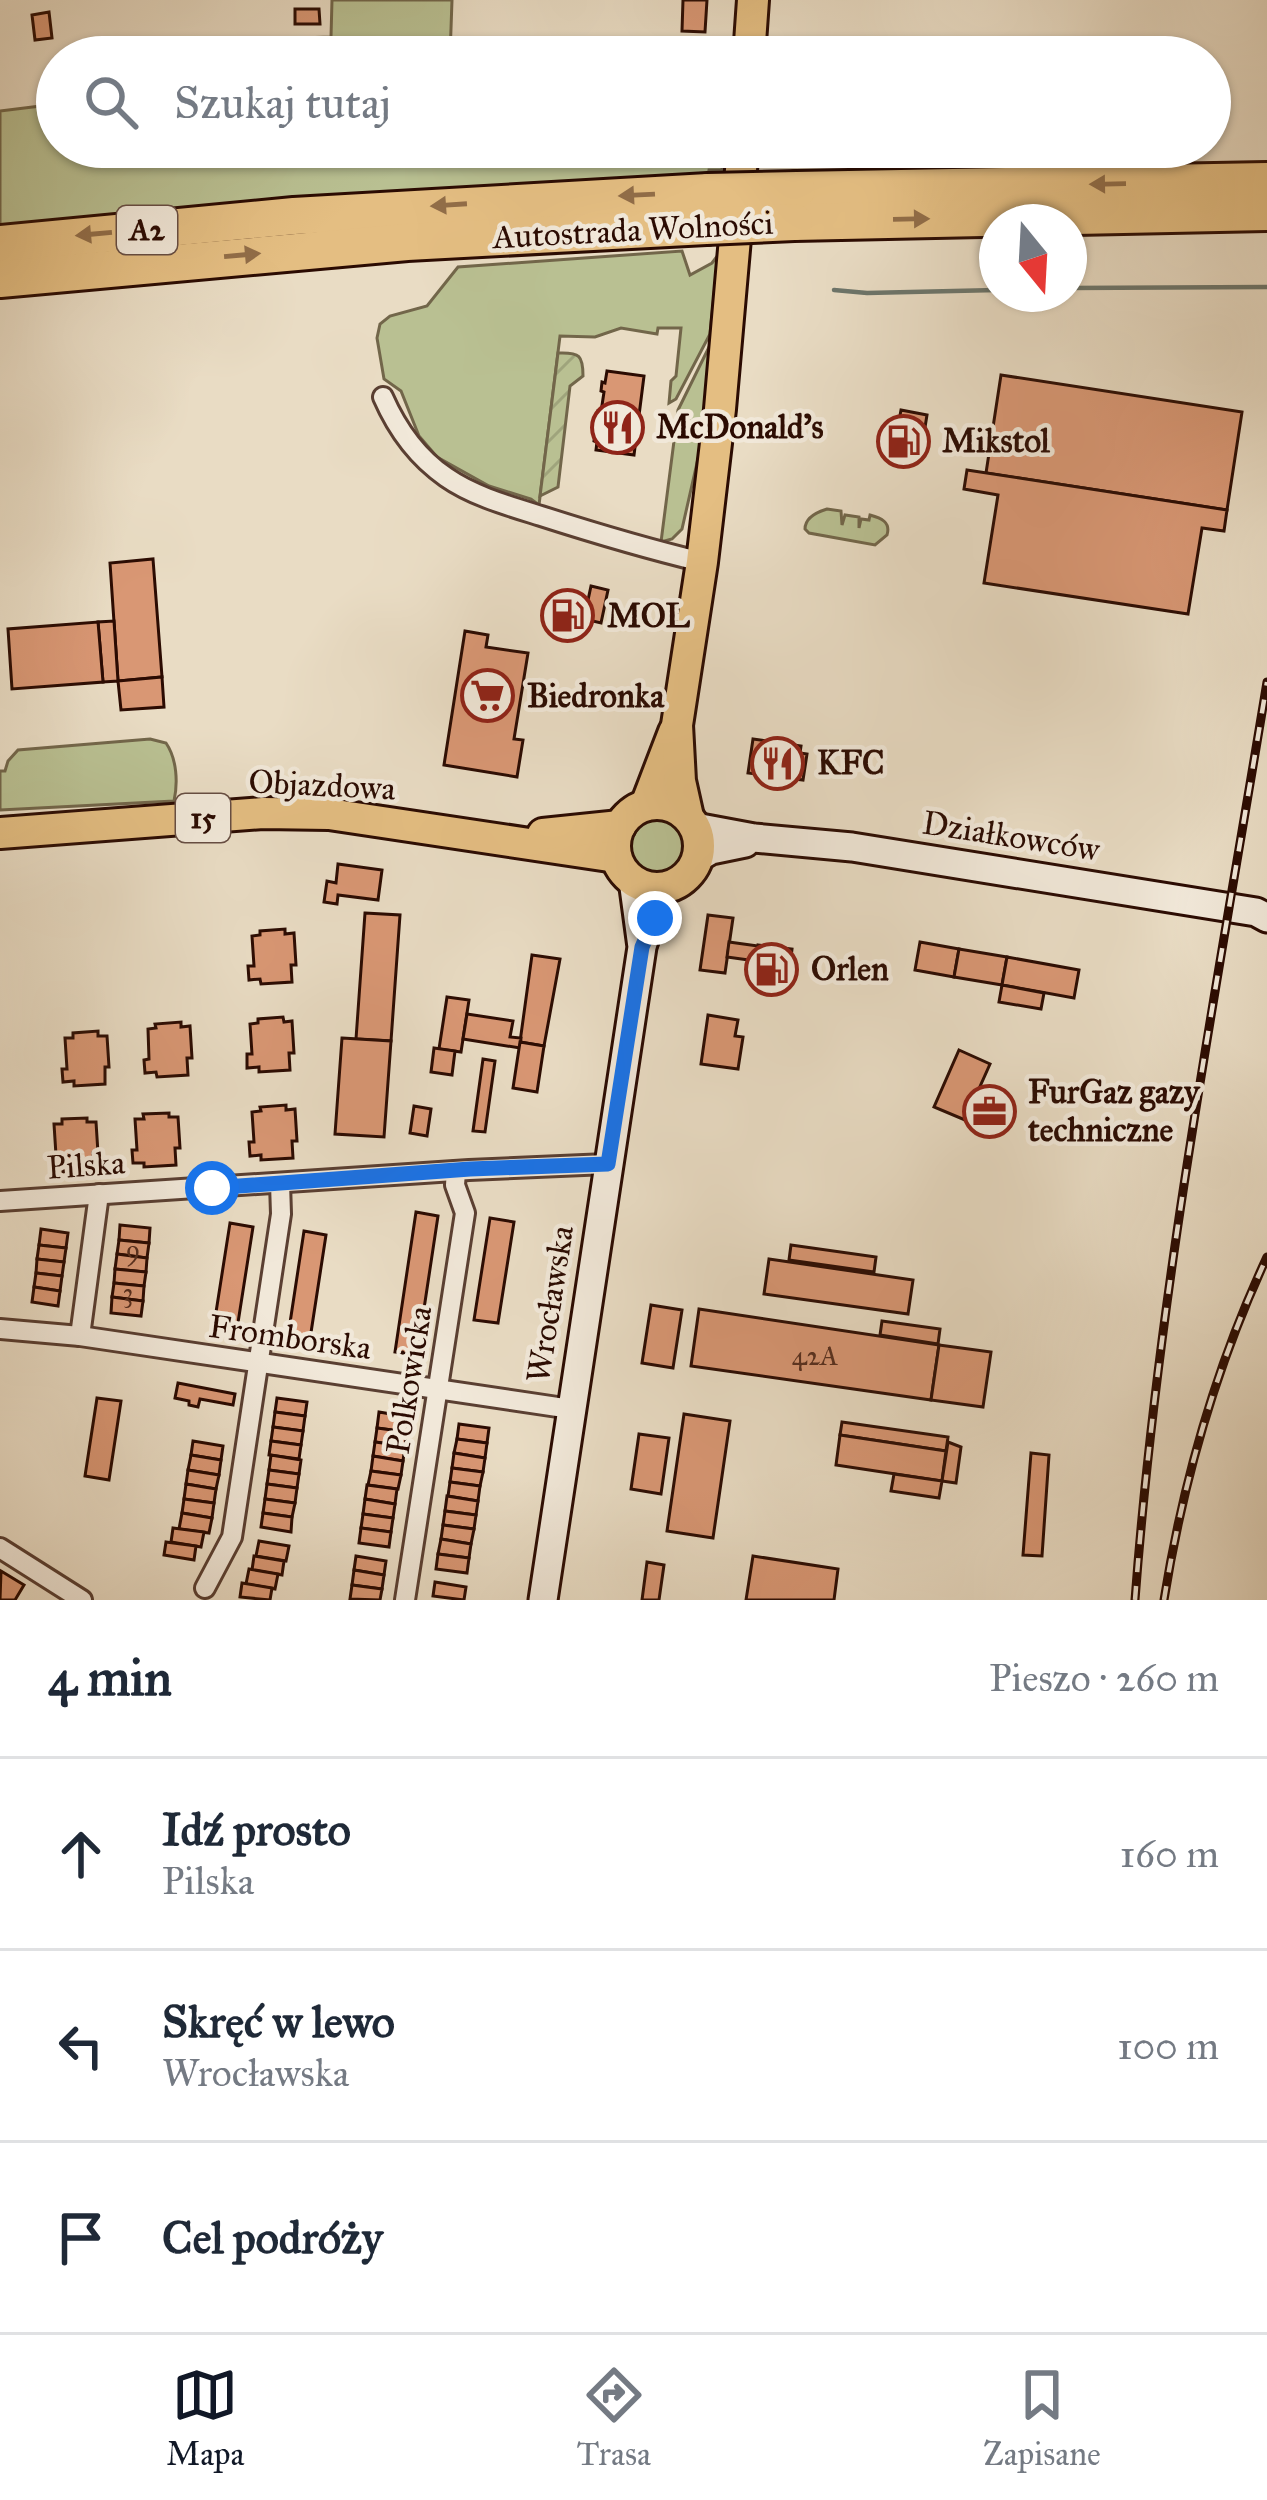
<!DOCTYPE html>
<html lang="pl">
<head>
<meta charset="utf-8">
<style>
  body { margin:0; font-family:"IM FELL Great Primer",serif; background:#f2f2f3; color:#1f2937 }
  .compass { position:absolute; left:979px; top:204px; width:108px; height:108px; border-radius:50%; background:#fff; box-shadow:0 3px 9px #0004; rotate:162deg }
  .stop { position:absolute; width:36px; height:36px; margin:-27px; border:9px solid #1a73e8; border-radius:50%; background:#fff }
  .stop.end { background:#1a73e8; border-color:#fff; box-shadow:0 3px 12px #0008 }
  .list { margin:0; padding:0; list-style:none }
  h2 { display:flex; justify-content:space-between; align-items:center; height:156px; margin:0; padding:0 48px; font-size:51px }
  h2 small { font-size:39px; font-weight:400; color:#747a83 }
  .list li { display:grid; grid-template-columns:78px 1fr auto; gap:36px; align-items:center; box-sizing:border-box; height:192px; padding:0 48px; border-top:3px solid #e0e1e3 }
  .list b { display:block; font-size:45px; white-space:nowrap }
  .list p { margin:0; font-size:39px; white-space:nowrap; color:#747a83 }
  .list em { font-size:39px; font-style:normal; color:#747a83 }
  .icon { flex:none; width:66px; height:66px; fill:none; stroke:currentColor; stroke-width:2; stroke-linecap:round; stroke-linejoin:round }
  .map { position:relative; flex:none; width:1267px; height:1600px; overflow:hidden }
  .search { position:absolute; background:#fff; box-shadow:0 3px 9px #0004; left:36px; right:36px; top:36px; height:132px; display:flex; align-items:center; gap:30px; box-sizing:border-box; padding:0 42px; border-radius:66px; color:#747a83; font-size:45px }
  .sheet { height:732px; background:#fff }
  nav { display:flex; justify-content:space-around; align-items:center; box-sizing:border-box; height:168px; border-top:3px solid #e0e1e3; background:#fff; font-size:33px; color:#747a83 }
  nav a { display:grid; justify-items:center; gap:6px }
  nav .on { color:#111827 }
  .map>svg:first-child { display:block }
  .grass { fill:#b9c092; stroke:#72664a; stroke-width:3 }
  .garden { fill:url(#garden-furrows); stroke:#72664a; stroke-width:3 }
  .lines { fill:none; stroke-linecap:round; stroke-linejoin:round }
  .stream { stroke:#6c756b; stroke-width:4.5 }
  .building { fill:#d99774; stroke:#2b0b02; stroke-width:3 }
  .street-casing { stroke:#5a3f32; stroke-width:24 }
  .secondary-casing { stroke:#2b0b02; stroke-width:33 }
  .primary-casing { stroke:#2b0b02; stroke-width:36 }
  .highway-casing { stroke:#2b0b02; stroke-width:42 }
  .street { stroke:#f1e8d9; stroke-width:18 }
  .secondary { stroke:#f1e8d9; stroke-width:27 }
  .primary { stroke:#e4be82; stroke-width:30 }
  .highway { stroke:#e4be82; stroke-width:36 }
  .rail-casing { stroke:#2b0b02; stroke-width:9 }
  .rail { stroke:#f1e8d9; stroke-width:4.5; stroke-dasharray:14; stroke-linecap:butt }
  .highway-bridge-casing { stroke:#2b0b02; stroke-width:42; stroke-linecap:butt }
  .highway-bridge { stroke:#e4be82; stroke-width:36 }
  .oneway { fill:#916d48 }
  .route { stroke:#1a73e8; stroke-width:15 }
  .labels { text-anchor:middle; dominant-baseline:central; stroke-width:9; stroke-linejoin:round; paint-order:stroke }
  .number-label { font-size:27px; fill:#562e1e }
  .shield { fill:#f1e8d9; stroke:#664d42; stroke-width:3 }
  .shield-label { font-size:30px; font-weight:bold; fill:#2b0b02 }
  .street-label { font-size:33px; fill:#2b0b02; stroke:#f1e8d9 }
  .poi-label { font-size:33px; font-weight:bold; fill:#2b0b02; stroke:#f1e8d9; text-anchor:start }
</style>
</head>
<body>
<div class="map">
<svg width="1267" height="1600" viewBox="0 0 1267 1600">
  <defs>
    <pattern id="garden-furrows" width="10" height="10" patternUnits="userSpaceOnUse" patternTransform="scale(3)"><rect width="10" height="10" fill="#b9c092"/><path d="M-1 1l2-2M0 10L10 0M9 11l2-2" fill="none" stroke="#9fa47c"/></pattern>
  </defs>
  <rect width="100%" height="100%" fill="#e9dcc4"/>
  <filter id="stains"><feTurbulence type="fractalNoise" baseFrequency=".00167" numOctaves="4"/><feColorMatrix values="0 0 0 0 .2 0 0 0 0 .09 0 0 0 0 .02 0 0 0 .5 -.17"/></filter>
  <radialGradient id="worn" r=".72"><stop offset=".6" stop-color="#630" stop-opacity="0"/><stop offset="1" stop-color="#630" stop-opacity=".3"/></radialGradient>
  <g class="grass">
    <path d="M332 0H452L450 57H271L270 39 331 37Z"/>
    <path d="M57 104V147H724L722 170H709L708 176C471 185 236 205 0 227V111Z"/>
    <path d="M682 251 690 275 712 263 718 255 710 334 676 399 669 403 671 381 676 376 681 328H658L657 334 621 328 595 337 560 336 539 505 531 499 489 486 437 457 419 436 401 391 384 379 377 338 380 324 390 316 427 306 458 267Z"/>
    <path d="M714 337 712 397 682 529 672 539 661 542 678 410Z"/>
    <path d="M827 509 841 511 842 525 845 515 859 517V528L861 519 869 520 870 515C881 518 891 522 887 535L875 545 809 533 805 529C805 518 817 512 827 509Z"/>
    <path d="M150 739 166 743C177 759 178 783 174 801L0 810V771H5L8 761 18 750Z"/>
    <circle cx="656" cy="845" r="28"/>
  </g>
  <path class="garden" d="M558 353C580 352 583 356 583 376L570 386 558 487 540 496Z"/>
  <g class="lines">
    <g class="stream">
      <path d="M1069 288 1267 287"/>
      <path d="M834 290 867 293 997 290"/>
    </g>
  </g>
  <g class="building">
    <path d="M683 0H707L705 32 682 31Z"/>
    <path d="M295 9H319L320 24H295Z"/>
    <path d="M49 12 52 38 35 40 32 15Z"/>
    <path d="M607 371 644 376 634 455 596 450 597 442 594 441 598 411 601 412 604 392 601 391 602 382 605 383Z"/>
    <path d="M1001 375 1242 412 1227 510 986 473Z"/>
    <path d="M901 410 927 415 921 452 894 448Z"/>
    <path d="M967 470 1227 510 1224 531 1202 528 1188 614 984 583 998 495 964 489Z"/>
    <path d="M153 559 162 677 118 681 110 563Z"/>
    <path d="M591 586 608 590 601 623 584 619Z"/>
    <path d="M114 621 118 681 103 682 98 622Z"/>
    <path d="M98 622 103 682 12 689 8 629Z"/>
    <path d="M465 631 488 635 486 647 528 653 514 739 523 740 517 777 444 765Z"/>
    <path d="M162 677 164 707 121 710 118 681Z"/>
    <path d="M753 739 801 746 800 753 807 754 803 780 748 773Z"/>
    <path d="M338 864 382 870 378 900 338 895 337 904 324 902 327 881 336 883Z"/>
    <path d="M365 913 400 915 391 1041 356 1039Z"/>
    <path d="M708 915 733 918 725 973 700 970Z"/>
    <path d="M285 929V934L294 933 296 965H291L292 982 261 984 260 979 249 980 248 966H254L252 936 260 935V931Z"/>
    <path d="M729 942 758 946 756 961 727 957Z"/>
    <path d="M920 942 959 949 954 977 915 970Z"/>
    <path d="M758 945 792 949 788 981 754 977Z"/>
    <path d="M959 949 1007 957 1002 985 954 977Z"/>
    <path d="M532 955 560 959 544 1046 520 1042Z"/>
    <path d="M1007 957 1079 970 1074 998 1002 985Z"/>
    <path d="M1002 985 1044 993 1041 1009 999 1002Z"/>
    <path d="M447 997 469 1000 461 1052 439 1049Z"/>
    <path d="M467 1014 513 1021 510 1037 521 1038 520 1048 463 1039Z"/>
    <path d="M708 1015 738 1020 735 1036 743 1037 738 1069 701 1064Z"/>
    <path d="M283 1017 284 1022 292 1021 294 1053H289L290 1070 259 1072V1067L247 1068V1054H252L250 1024 258 1023V1019Z"/>
    <path d="M181 1022V1027L190 1026 192 1058H187L188 1075 157 1077 156 1072 145 1073 144 1060 149 1059 148 1029 156 1028 155 1024Z"/>
    <path d="M98 1031V1036H107L109 1067H105V1084L74 1086V1081L63 1082 62 1069H67L65 1038H73V1033Z"/>
    <path d="M342 1038 391 1041 384 1137 335 1134Z"/>
    <path d="M520 1042 544 1046 537 1092 513 1088Z"/>
    <path d="M434 1048 455 1051 452 1075 431 1072Z"/>
    <path d="M959 1050 990 1064 965 1120 934 1107Z"/>
    <path d="M483 1059 495 1061 485 1132 473 1131Z"/>
    <path d="M977 1091 1004 1103 991 1131 965 1120Z"/>
    <path d="M286 1105V1110L295 1109 297 1141H292L293 1158 261 1160V1155L250 1156 249 1142H254L252 1112 261 1111 260 1107Z"/>
    <path d="M414 1106 431 1109 427 1136 410 1133Z"/>
    <path d="M169 1113V1117H178L180 1148H175L176 1165 144 1167V1163H133L132 1150H137L135 1119H144L143 1114Z"/>
    <path d="M87 1118V1122H96L98 1153H93L94 1170 63 1172V1167L51 1168V1155H56L54 1124H62V1119Z"/>
    <path d="M416 1212 438 1216 417 1355 395 1352Z"/>
    <path d="M490 1218 514 1222 498 1323 474 1320Z"/>
    <path d="M230 1223 253 1227 237 1329 214 1325Z"/>
    <path d="M120 1225 150 1228 149 1243 119 1240Z"/>
    <path d="M41 1229 68 1233 66 1248 39 1245Z"/>
    <path d="M304 1231 326 1235 310 1339 288 1336Z"/>
    <path d="M119 1240 149 1243 147 1258 117 1254Z"/>
    <path d="M39 1245 66 1248 64 1262 37 1259Z"/>
    <path d="M791 1245 876 1257 874 1272 789 1260Z"/>
    <path d="M117 1254 147 1258 146 1272 115 1269Z"/>
    <path d="M37 1259 64 1262 62 1276 36 1273Z"/>
    <path d="M769 1259 913 1280 908 1314 764 1294Z"/>
    <path d="M115 1269 146 1272 144 1286 114 1283Z"/>
    <path d="M36 1273 62 1276 60 1291 34 1287Z"/>
    <path d="M114 1283 144 1286 143 1301 112 1297Z"/>
    <path d="M34 1287 60 1291 58 1306 32 1302Z"/>
    <path d="M112 1297 143 1301 141 1316 111 1313Z"/>
    <path d="M651 1305 682 1310 673 1368 642 1363Z"/>
    <path d="M699 1309 939 1345 931 1400 691 1366Z"/>
    <path d="M882 1321 940 1329 938 1344 880 1335Z"/>
    <path d="M939 1345 991 1352 983 1407 931 1400Z"/>
    <path d="M178 1383 235 1394 233 1405 200 1399 198 1407 189 1405V1401L175 1398Z"/>
    <path d="M97 1398 121 1401 109 1480 85 1476Z"/>
    <path d="M277 1398 307 1402 305 1416 275 1412Z"/>
    <path d="M275 1412 305 1416 303 1431 273 1427Z"/>
    <path d="M379 1412 409 1417 407 1432 377 1428Z"/>
    <path d="M684 1414 730 1421 713 1538 667 1531Z"/>
    <path d="M842 1422 948 1437 946 1451 840 1435Z"/>
    <path d="M459 1424 489 1428 487 1443 457 1439Z"/>
    <path d="M273 1427 303 1431 301 1445 271 1441Z"/>
    <path d="M377 1428 407 1432 405 1446 375 1442Z"/>
    <path d="M639 1434 669 1438 661 1494 631 1489Z"/>
    <path d="M840 1435 946 1451 942 1481 836 1465Z"/>
    <path d="M457 1439 487 1443 485 1458 454 1453Z"/>
    <path d="M193 1441 223 1446 221 1460 191 1455Z"/>
    <path d="M271 1441 301 1445 299 1459 269 1455Z"/>
    <path d="M375 1442 405 1446 403 1461 373 1456Z"/>
    <path d="M948 1442 961 1447 956 1483 942 1481Z"/>
    <path d="M454 1453 485 1458 483 1472 452 1468Z"/>
    <path d="M1031 1453 1049 1455 1042 1556 1023 1555Z"/>
    <path d="M191 1455 221 1460 219 1475 188 1470Z"/>
    <path d="M271 1455 301 1460 299 1474 269 1470Z"/>
    <path d="M373 1456 403 1461 401 1475 371 1471Z"/>
    <path d="M452 1468 483 1472 480 1486 450 1482Z"/>
    <path d="M188 1470 219 1475 216 1489 186 1484Z"/>
    <path d="M269 1470 299 1474 297 1488 267 1484Z"/>
    <path d="M371 1471 401 1475 398 1489 368 1485Z"/>
    <path d="M894 1474 942 1481 939 1498 891 1491Z"/>
    <path d="M450 1482 480 1486 478 1501 448 1496Z"/>
    <path d="M186 1484 216 1489 214 1503 184 1499Z"/>
    <path d="M267 1484 297 1488 295 1503 265 1499Z"/>
    <path d="M367 1485 397 1489 395 1504 365 1499Z"/>
    <path d="M447 1496 478 1501 476 1515 445 1511Z"/>
    <path d="M184 1499 214 1503 212 1518 182 1513Z"/>
    <path d="M265 1499 295 1503 292 1517 263 1513Z"/>
    <path d="M365 1499 395 1504 393 1518 363 1514Z"/>
    <path d="M445 1511 476 1515 474 1529 443 1525Z"/>
    <path d="M182 1513 212 1518 209 1533 179 1529Z"/>
    <path d="M263 1513 292 1517 291 1532 261 1527Z"/>
    <path d="M363 1514 393 1518 391 1532 361 1528Z"/>
    <path d="M443 1525 474 1529 471 1544 441 1539Z"/>
    <path d="M173 1528 204 1532 201 1547 171 1542Z"/>
    <path d="M361 1528 391 1532 389 1547 359 1543Z"/>
    <path d="M441 1539 471 1544 469 1558 438 1554Z"/>
    <path d="M259 1541 289 1546 286 1561 256 1556Z"/>
    <path d="M166 1542 196 1546 194 1560 164 1555Z"/>
    <path d="M438 1554 469 1558 467 1573 436 1569Z"/>
    <path d="M254 1556 284 1561 282 1575 252 1570Z"/>
    <path d="M356 1556 386 1561 384 1575 354 1570Z"/>
    <path d="M753 1556 838 1569 834 1600H746Z"/>
    <path d="M647 1562 664 1565 659 1600H642Z"/>
    <path d="M249 1569 278 1574 275 1589 246 1584Z"/>
    <path d="M354 1570 384 1575 382 1589 352 1585Z"/>
    <path d="M1 1571 24 1585 15 1600H0Z"/>
    <path d="M435 1582 466 1587 464 1600 433 1596Z"/>
    <path d="M242 1583 272 1588 270 1600 240 1597Z"/>
    <path d="M352 1585 382 1589 380 1600 350 1599Z"/>
  </g>
  <g class="lines">
    <defs>
      <g id="street">
        <path d="M383 397C397 429 417 457 446 477 473 496 509 506 541 516 594 533 648 549 702 562"/>
        <path d="M0 1201 469 1170 607 1164"/>
        <path d="M0 1329 80 1336 571 1409"/>
        <path d="M80 1336 99 1194"/>
        <path d="M0 1548 82 1600"/>
        <path d="M205 1588 232 1537 281 1214 280 1183"/>
        <path d="M405 1600 465 1213 455 1185 456 1171"/>
      </g>
      <g id="secondary">
        <path d="M695 827 754 838 852 847 1256 912 1267 918"/>
        <path d="M697 858 711 850 745 843"/>
        <path d="M643 943 665 888"/>
        <path d="M543 1600 642 947 633 880"/>
      </g>
      <g id="primary">
        <path d="M749 57 753 0"/>
        <circle cx="657" cy="846" r="42"/>
        <path d="M646 805 674 732"/>
        <path d="M688 817 680 781 677 725 702 562 720 409 743 147"/>
        <path d="M0 833 263 813 329 814 616 857"/>
        <path d="M543 834 620 826"/>
      </g>
      <g id="highway">
        <path d="M797 190 1267 181"/>
        <path d="M794 222 1267 212"/>
        <path d="M0 244 294 216 708 192"/>
        <path d="M0 279 407 242 706 226"/>
      </g>
    </defs>
    <use href="#street" class="street-casing"/>
    <use href="#secondary" class="secondary-casing"/>
    <use href="#primary" class="primary-casing"/>
    <use href="#highway" class="highway-casing"/>
    <use href="#street" class="street"/>
    <use href="#secondary" class="secondary"/>
    <use href="#primary" class="primary"/>
    <use href="#highway" class="highway"/>
    <defs>
      <g id="rail">
        <path d="M1135 1600C1158 1292 1217 987 1267 682"/>
        <path d="M1164 1600C1183 1481 1216 1366 1267 1257"/>
      </g>
    </defs>
    <use href="#rail" class="rail-casing"/>
    <use href="#rail" class="rail"/>
    <defs>
      <g id="highway-bridge">
        <path d="M708 192 797 190"/>
        <path d="M706 226 794 222"/>
      </g>
    </defs>
    <use href="#highway-bridge" class="highway-bridge-casing"/>
    <use href="#highway-bridge" class="highway-bridge"/>
  </g>
  <defs><path id="oneway-solid" d="M-6-.8H1V-3.2L6.5 0L1 3.2V.8H-6Z" transform="scale(3)"/></defs>
  <g class="oneway">
    <use href="#oneway-solid" transform="translate(1108 184) rotate(179)"/>
    <use href="#oneway-solid" transform="translate(637 195) rotate(177)"/>
    <use href="#oneway-solid" transform="translate(449 205) rotate(176)"/>
    <use href="#oneway-solid" transform="translate(911 219) rotate(-1)"/>
    <use href="#oneway-solid" transform="translate(94 234) rotate(175)"/>
    <use href="#oneway-solid" transform="translate(242 255) rotate(-5)"/>
  </g>
  <g class="lines">
    <path class="route" d="M212 1188 470 1169 608 1164 642 947 655 918"/>
  </g>
  <defs>
    <symbol id="restaurant-ring" viewBox="-11 -11 22 22"><circle r="9.5" fill="#f1e8d9" stroke="#8f2418" stroke-width="1.5"/><path d="M-5-6h1v4h1v-4h1v4h1v-4h1v5L-1.5 .5V6h-2V.5L-5-1ZM5-6V6H3V1.5H1.5Q1.5-4 5-6Z" fill="#8f2418"/></symbol>
    <symbol id="fuel-ring" viewBox="-11 -11 22 22"><circle r="9.5" fill="#f1e8d9" stroke="#8f2418" stroke-width="1.5"/><path d="M-5.5-6h7V0h2V4h1.3V-2.5L3-4.5l.8-.8L6-3V5H2.5V1h-1V6h-7ZM-4.2-4.7v3.2H.2V-4.7Z" fill="#8f2418"/></symbol>
    <symbol id="supermarket-ring" viewBox="-11 -11 22 22"><circle r="9.5" fill="#f1e8d9" stroke="#8f2418" stroke-width="1.5"/><path d="M-6-5.5h2.5l.6 2H6L4.5 2H-2.5L-4.4-4H-6ZM-1.5 3.2a1.3 1.3 0 1 0 .1 0ZM3 3.2a1.3 1.3 0 1 0 .1 0Z" fill="#8f2418"/></symbol>
    <symbol id="office-ring" viewBox="-11 -11 22 22"><circle r="9.5" fill="#f1e8d9" stroke="#8f2418" stroke-width="1.5"/><path d="M-6-3h4V-5.5h4V-3h4V5H-6ZM-1-4.5V-3h2v-1.5ZM-6 0V1H6V0Z" fill="#8f2418"/></symbol>
  </defs>
  <g fill-rule="evenodd">
    <use href="#restaurant-ring" x="588" y="398" width="59" height="59"/>
    <use href="#fuel-ring" x="874" y="412" width="59" height="59"/>
    <use href="#fuel-ring" x="538" y="586" width="59" height="59"/>
    <use href="#supermarket-ring" x="458" y="666" width="59" height="59"/>
    <use href="#restaurant-ring" x="748" y="734" width="59" height="59"/>
    <use href="#fuel-ring" x="742" y="940" width="59" height="59"/>
    <use href="#office-ring" x="960" y="1082" width="59" height="59"/>
  </g>
  <g class="labels">
    <g class="number-label">
      <text x="133" y="1249">9</text>
      <text x="128" y="1292">3</text>
      <text x="815" y="1355">42A</text>
    </g>
    <g class="shield">
      <rect x="117" y="206" width="60" height="48" rx="9"/>
      <rect x="176" y="794" width="54" height="48" rx="9"/>
    </g>
    <g class="shield-label">
      <text x="147" y="230">A2</text>
      <text x="203" y="818">15</text>
    </g>
    <g class="street-label">
      <text transform="translate(633 230) rotate(-3)">Autostrada Wolności</text>
      <text transform="translate(322 785) rotate(3)">Objazdowa</text>
      <text transform="translate(1011 836) rotate(9)">Działkowców</text>
      <text transform="translate(86 1165) rotate(-4)">Pilska</text>
      <text transform="translate(550 1304) rotate(-81)">Wrocławska</text>
      <text transform="translate(290 1337) rotate(8)">Fromborska</text>
      <text transform="translate(409 1380) rotate(-81)">Polkowicka</text>
    </g>
    <g class="poi-label">
      <text x="656" y="427">McDonald's</text>
      <text x="942" y="441">Mikstol</text>
      <text x="607" y="616">MOL</text>
      <text x="527" y="696">Biedronka</text>
      <text x="817" y="763">KFC</text>
      <text x="811" y="969">Orlen</text>
      <text x="1028" y="1092">FurGaz gazy<tspan x="1028" dy="38">techniczne</tspan></text>
    </g>
  </g>
  <rect width="100%" height="100%" filter="url(#stains)"/>
  <rect width="100%" height="100%" fill="url(#worn)"/>
</svg>
<svg class="compass" viewBox="-18 -18 36 36"><path d="M0-13l5 13h-10z" fill="#e53935"/><path d="M0 13l5-13h-10z" fill="#747a83"/></svg>
<div class="stop" style="left:212px;top:1188px"></div>
<div class="stop end" style="left:655px;top:918px"></div>
<div class="search"><svg class="icon" aria-label="search" viewBox="0 0 24 24"><circle cx="10" cy="10" r="6"/><path d="M15 15l6 6"/></svg>Szukaj tutaj</div>
</div>
<section class="sheet">
<h2>4 min<small>Pieszo · 260 m</small></h2>
<ul class="list">
<li><svg class="icon" aria-label="ahead" viewBox="0 0 24 24"><path d="M12 20V5M6 11l6-6 6 6"/></svg><div><b>Idź prosto</b><p>Pilska</p></div><em>160 m</em></li>
<li><svg class="icon" aria-label="left" viewBox="0 0 24 24"><path d="M17 20v-9H6M10 6l-5 5 5 5"/></svg><div><b>Skręć w lewo</b><p>Wrocławska</p></div><em>100 m</em></li>
<li><svg class="icon" aria-label="arrive" viewBox="0 0 24 24"><path d="M6 21V4h12l-3 4 3 4H6"/></svg><div><b>Cel podróży</b></div></li>
</ul>
</section>
<nav>
<a class="on"><svg class="icon" aria-label="map" viewBox="0 0 24 24"><path d="M3 6l6-2 6 2 6-2v14l-6 2-6-2-6 2zM9 4v14M15 6v14"/></svg>Mapa</a>
<a><svg class="icon" aria-label="directions" viewBox="0 0 24 24"><path d="M12 3l9 9-9 9-9-9zM9 14v-3h6M13 9l2 2-2 2"/></svg>Trasa</a>
<a><svg class="icon" aria-label="saved" viewBox="0 0 24 24"><path d="M7 4h10v16l-5-4-5 4z"/></svg>Zapisane</a>
</nav>
</body>
</html>
